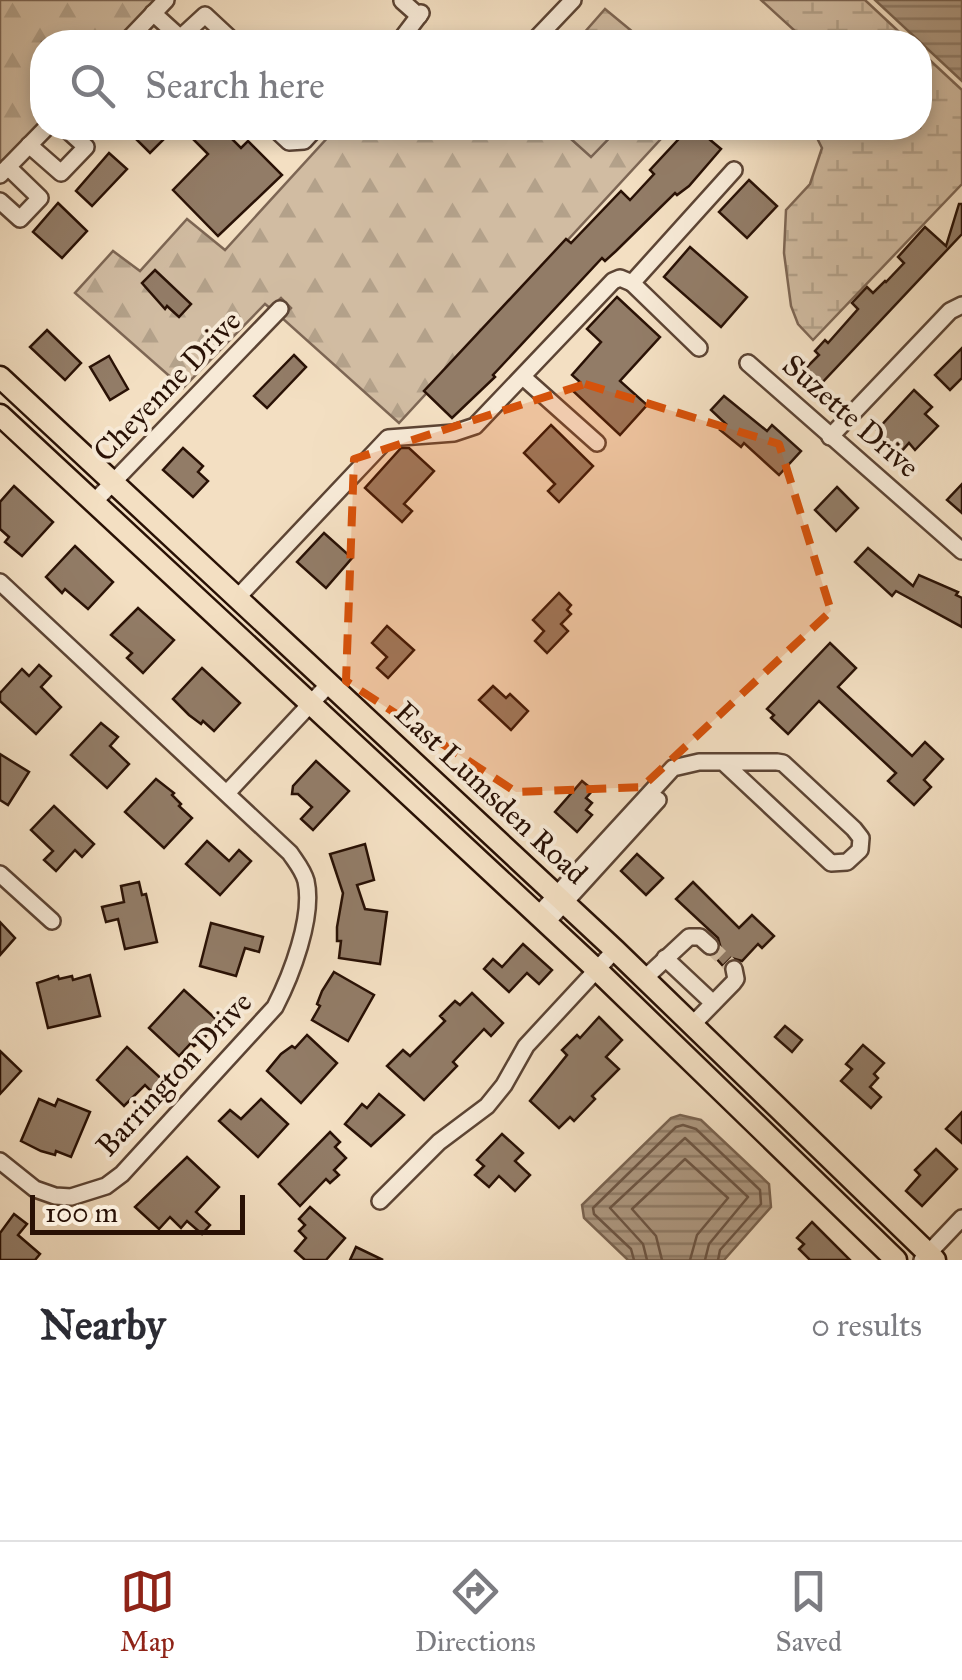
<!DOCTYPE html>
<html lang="en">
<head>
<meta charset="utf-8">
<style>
  body { margin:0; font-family:"IM FELL Great Primer",serif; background:#f7f7f7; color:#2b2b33 }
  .scale { position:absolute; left:30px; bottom:25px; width:215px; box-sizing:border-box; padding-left:10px; border:5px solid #291105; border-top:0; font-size:28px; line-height:35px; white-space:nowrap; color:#291105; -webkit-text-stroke:8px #f7ead7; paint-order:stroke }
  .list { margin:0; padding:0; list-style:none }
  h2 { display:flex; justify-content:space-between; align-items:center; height:130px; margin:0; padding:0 40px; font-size:42px }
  h2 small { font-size:32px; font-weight:400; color:#7c7c81 }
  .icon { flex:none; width:55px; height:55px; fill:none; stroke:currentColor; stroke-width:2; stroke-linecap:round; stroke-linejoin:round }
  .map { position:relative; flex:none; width:962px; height:1260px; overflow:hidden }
  .search { position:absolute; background:#fff; box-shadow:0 5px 15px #0003; left:30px; right:30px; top:30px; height:110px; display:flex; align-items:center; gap:25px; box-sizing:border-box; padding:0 35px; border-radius:40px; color:#7c7c81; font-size:38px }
  .sheet { height:280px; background:#fff }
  nav { display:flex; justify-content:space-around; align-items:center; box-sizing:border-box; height:140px; border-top:2px solid #e1e1e2; background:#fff; font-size:28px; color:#7c7c81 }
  nav a { display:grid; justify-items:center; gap:5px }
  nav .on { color:#8f2418 }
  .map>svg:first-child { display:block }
  .forest { fill:url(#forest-firs); stroke:#7d6654; stroke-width:2.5 }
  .wetland { fill:url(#wetland-marsh); stroke:#7d6654; stroke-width:2.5 }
  .water { fill:url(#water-rules); stroke:#796350; stroke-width:2.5 }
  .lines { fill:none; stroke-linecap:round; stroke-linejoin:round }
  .shore { stroke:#6c5544; stroke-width:2.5 }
  .building { fill:#927c67; stroke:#291105; stroke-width:2.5 }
  .minor-tunnel { stroke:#d5c0a6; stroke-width:15; stroke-dasharray:15 8; stroke-linecap:butt }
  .minor-casing { stroke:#5c4434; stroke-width:20 }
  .major-casing { stroke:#291105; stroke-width:25 }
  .minor { stroke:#f7ead7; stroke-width:15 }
  .major { stroke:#f3dfc2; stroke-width:20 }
  .marked { fill:#d5520b; fill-opacity:0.2; stroke:#d5520b; stroke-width:8; stroke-dasharray:20 12; stroke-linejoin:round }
  .labels { text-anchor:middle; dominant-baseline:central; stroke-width:8; stroke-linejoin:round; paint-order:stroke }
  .street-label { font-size:30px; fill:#291105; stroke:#f7ead7 }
</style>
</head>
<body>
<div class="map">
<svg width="962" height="1260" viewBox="0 0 962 1260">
  <defs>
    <pattern id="forest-firs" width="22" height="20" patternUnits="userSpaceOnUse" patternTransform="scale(2.5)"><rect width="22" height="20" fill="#d1bca2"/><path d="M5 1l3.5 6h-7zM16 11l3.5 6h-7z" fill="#b3a18a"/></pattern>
    <pattern id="wetland-marsh" width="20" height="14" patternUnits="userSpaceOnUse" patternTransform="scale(2.5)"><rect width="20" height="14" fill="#d1bca2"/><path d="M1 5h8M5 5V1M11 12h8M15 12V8" fill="none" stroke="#b3a18a"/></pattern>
    <pattern id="water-rules" width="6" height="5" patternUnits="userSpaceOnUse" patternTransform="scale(2.5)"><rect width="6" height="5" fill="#ae9982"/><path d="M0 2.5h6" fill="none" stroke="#8e7b68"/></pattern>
  </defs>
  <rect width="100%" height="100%" fill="#f3dfc2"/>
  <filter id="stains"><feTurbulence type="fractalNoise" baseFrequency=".002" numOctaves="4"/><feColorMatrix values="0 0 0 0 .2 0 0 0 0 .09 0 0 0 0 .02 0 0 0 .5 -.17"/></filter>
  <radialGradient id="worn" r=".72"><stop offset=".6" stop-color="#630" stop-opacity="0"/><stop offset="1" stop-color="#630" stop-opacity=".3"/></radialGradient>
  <g class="forest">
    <path d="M0 0H156L116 42H42V120L0 165Z"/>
    <path d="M328 128H576L571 139 591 156 619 128H671L399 423 282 318 291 308 281 298 270 308 265 304 183 388 75 293 113 251 140 271 187 219 225 250 329 136Z"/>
  </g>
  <g class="wetland">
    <path d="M761 0H865L910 42H807Z"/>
    <path d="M605 9 645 42H576Z"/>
    <path d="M920 51 962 90V184L813 340 798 324 791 306 784 253 786 210 810 184 822 148 812 128H920Z"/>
    <path d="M576 128H619L591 157 571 139Z"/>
  </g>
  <g class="water">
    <path d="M875 0H962V81Z"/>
    <path d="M680 1115 701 1120 769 1184 771 1207 724 1260H628L584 1218 582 1205 671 1118Z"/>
  </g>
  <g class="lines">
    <g class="shore">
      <path d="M634 1260 631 1249 594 1214 593 1208 676 1127 683 1125 696 1129 760 1190 761 1204 720 1250 718 1260"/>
      <path d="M647 1260 643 1244 610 1208 685 1138 748 1197 709 1244 705 1260"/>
      <path d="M662 1260 656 1236 632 1209 685 1159 728 1198 697 1235 690 1260"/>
    </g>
  </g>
  <g class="building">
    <path d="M144 128H175L150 153 134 137Z"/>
    <path d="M182 128H221L241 148 248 141 282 175 218 236 173 190 208 154Z"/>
    <path d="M689 128H696L721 149 689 186 677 195 675 193 616 251 605 261 602 258 493 375 495 377 452 418 424 391 566 239 571 243 621 191 630 200 654 174 650 170Z"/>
    <path d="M109 153 127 169 92 206 76 191Z"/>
    <path d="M749 180 777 206 747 238 719 212Z"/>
    <path d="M58 203 87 231 62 258 33 232Z"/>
    <path d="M959 204H962V234L819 386 803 371 819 355 815 351 825 340 828 343 858 309 852 303 867 287 873 293 885 281 886 282 904 263 898 257 925 227 946 246Z"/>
    <path d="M690 247 747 297 721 327 664 277Z"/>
    <path d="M155 270 191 304 179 317 167 306 165 309 142 283Z"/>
    <path d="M617 297 660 337 620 381 647 405 620 435 572 390 580 382 572 375 601 342 587 329Z"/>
    <path d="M47 330 81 363 65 380 30 347Z"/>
    <path d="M962 348V378L950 390 935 375Z"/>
    <path d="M294 355 306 367 267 408 254 396Z"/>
    <path d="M109 356 128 389 110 400 90 367Z"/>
    <path d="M914 390 932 407 925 414 938 426 915 450 909 443 901 452 877 430Z"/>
    <path d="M724 396 767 431 772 425 801 451 779 475 744 443 741 447 720 430 726 424 711 410Z"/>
    <path d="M551 425 593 466 559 502 548 491 555 484 524 453Z"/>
    <path d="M183 448 203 466 198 472 208 481 193 497 163 470Z"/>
    <path d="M401 448H409L434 471 404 504 412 511 402 522 365 488Z"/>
    <path d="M962 484V513L947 500Z"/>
    <path d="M14 486 53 522 22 556 5 542 9 537 0 529V502Z"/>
    <path d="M837 487 858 508 836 531 815 510Z"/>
    <path d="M324 533 352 558 326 588 297 562Z"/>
    <path d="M75 546 113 582 88 609 65 589 62 593 46 577Z"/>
    <path d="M868 548 913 586 919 575 958 592 956 595 962 598V627L896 591 892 596 855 562Z"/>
    <path d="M559 593 571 605 567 610 571 614 561 624 568 631 547 653 535 641 544 631 533 620Z"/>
    <path d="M138 608 174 640 143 673 127 658 132 653 111 635Z"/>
    <path d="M387 626 414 650 388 678 377 668 387 657 372 643Z"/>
    <path d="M830 643 856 668 838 687 912 756 925 742 943 759 924 780 931 787 914 805 888 781 896 773 819 701 788 734 771 718 774 715 767 709Z"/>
    <path d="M39 665 51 676 41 687 61 707 36 734 0 701V693L22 669 29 676Z"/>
    <path d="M202 668 240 703 214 731 203 721 201 724 189 715 173 699Z"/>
    <path d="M493 686 506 698 510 694 528 711 511 730 479 700Z"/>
    <path d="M101 723 118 737 110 746 129 764 107 788 71 755Z"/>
    <path d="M0 754 29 772 8 805 0 800Z"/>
    <path d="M316 761 349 791 313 830 301 819 312 807 298 794H292L293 786Z"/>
    <path d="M156 779 174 793 172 795 181 804 179 806 192 818 164 848 125 812Z"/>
    <path d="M582 781 593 790 586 798 592 803 586 810 592 815 577 832 555 812Z"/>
    <path d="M54 806 94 844 82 857 75 850 56 871 44 860 53 851 31 830Z"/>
    <path d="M207 841 229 861 239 850 251 861 220 895 186 864Z"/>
    <path d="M365 844 374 880 357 885 365 909 387 912 380 964 339 958 341 941H337V927L343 893 330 854Z"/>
    <path d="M637 854 663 878 646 895 621 871Z"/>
    <path d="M139 882 142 895 146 894 157 942 125 949 118 919 106 922 102 907 124 902 121 886Z"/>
    <path d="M693 882 739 928 752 915 774 936 762 948 758 944 742 961 731 958 723 966 714 956 721 949 718 938 676 899Z"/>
    <path d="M0 922 15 938 0 955Z"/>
    <path d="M211 923 263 937 259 952 245 948 236 976 200 966Z"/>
    <path d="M523 944 552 970 539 984 527 973 509 992 484 969 493 959 502 967Z"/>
    <path d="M334 972 374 995 348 1041 312 1020 320 1006 317 1004 322 991Z"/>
    <path d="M90 975 100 1016 48 1028 37 983 58 976 59 979 72 976 73 980Z"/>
    <path d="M184 990 218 1021 204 1038 194 1046 191 1043 179 1056 149 1028Z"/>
    <path d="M472 993 503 1023 491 1036 484 1029 453 1062 457 1066 424 1100 387 1066 403 1050 410 1056 445 1021 440 1016 455 1001 460 1005Z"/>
    <path d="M599 1017 622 1040 606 1057 619 1069 592 1096 595 1099 574 1121 570 1117 559 1128 530 1101 567 1055 562 1050 577 1035 580 1038Z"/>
    <path d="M785 1026 802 1040 792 1052 775 1037Z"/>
    <path d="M307 1035 337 1063 301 1103 267 1071 281 1054 292 1046 295 1048Z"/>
    <path d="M863 1045 884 1063 874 1074 878 1078 870 1087 881 1097 871 1108 841 1081 852 1069 846 1064Z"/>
    <path d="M127 1047 166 1083 155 1095 145 1085 124 1106 97 1080Z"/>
    <path d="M0 1051 21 1071 0 1094Z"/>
    <path d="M379 1094 404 1115 371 1146 345 1124 362 1104 367 1108Z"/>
    <path d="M39 1099 55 1106 58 1099 90 1112 71 1157 56 1151 55 1155 41 1151 21 1141Z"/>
    <path d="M261 1099 288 1124 258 1157 219 1121 230 1110 241 1119Z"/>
    <path d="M962 1112V1143L946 1129Z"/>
    <path d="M330 1132 340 1142 335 1147 346 1158 334 1170 339 1175 330 1183 326 1179 300 1206 279 1184Z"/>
    <path d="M502 1134 523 1153 515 1161 530 1175 515 1191 499 1176 489 1187 475 1175 484 1166 477 1160Z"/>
    <path d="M936 1149 957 1169 922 1206 906 1191 920 1175 915 1170Z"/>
    <path d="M187 1157 219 1187 196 1212 210 1225 202 1234 187 1221 181 1228 170 1217 159 1229 135 1207Z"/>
    <path d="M310 1207 345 1238 326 1260H305L295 1251 306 1238 299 1231 305 1225 299 1219Z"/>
    <path d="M14 1214 27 1224 18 1235 40 1254 35 1260H0V1233Z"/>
    <path d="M812 1222 850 1260H810L799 1249 804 1244 797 1238Z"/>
    <path d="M356 1247 383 1260H350Z"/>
  </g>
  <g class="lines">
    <path class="minor-tunnel" d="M710 946 734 969"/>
    <defs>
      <g id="minor">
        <path d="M402 1 419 16"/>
        <path d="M153 13 185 42"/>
        <path d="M180 38 205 15 234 42"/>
        <path d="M126 42 166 0"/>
        <path d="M399 42 421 13"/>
        <path d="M533 42 573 0"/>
        <path d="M274 128 289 142 304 141 316 128"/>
        <path d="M29 145 61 173 86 147 65 128"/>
        <path d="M0 175 46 128"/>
        <path d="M0 201 20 219 40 198 8 167"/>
        <path d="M632 283 699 348"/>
        <path d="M748 363 962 551"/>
        <path d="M523 377 597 443"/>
        <path d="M830 437 950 311 962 305"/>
        <path d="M94 502 280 309"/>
        <path d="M0 582 290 853C296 862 303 870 306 881 314 917 291 976 275 1007L122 1174 106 1186 71 1197 55 1196 35 1189 0 1161"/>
        <path d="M238 597 388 438 454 433 475 426 613 281 620 278 632 283 734 170"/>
        <path d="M227 793 330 683"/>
        <path d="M0 874 52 921"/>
        <path d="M538 915 673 768 699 762H777L783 763 854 829 861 838 860 850 847 862 831 863 723 762"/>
        <path d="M546 923 658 800"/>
        <path d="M665 958 713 1003"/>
        <path d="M645 978 689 937H700L710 946"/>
        <path d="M693 1024 733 983 736 979 734 969"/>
        <path d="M380 1201 439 1142 487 1106 504 1085 526 1046 615 950"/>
        <path d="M922 1260 962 1218"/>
      </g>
      <g id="major">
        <path d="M0 377 615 950 935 1260"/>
        <path d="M0 415 596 969 896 1260"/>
      </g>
    </defs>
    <use href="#minor" class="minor-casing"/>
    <use href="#major" class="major-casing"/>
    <use href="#minor" class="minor"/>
    <use href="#major" class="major"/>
  </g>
  <path class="marked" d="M585 384 779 444 831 611 642 787 516 792 346 681 354 459Z"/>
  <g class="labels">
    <g class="street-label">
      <text transform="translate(167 386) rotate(-46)">Cheyenne Drive</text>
      <text transform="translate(851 416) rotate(41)">Suzette Drive</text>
      <text transform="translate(491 793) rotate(43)">East Lumsden Road</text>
      <text transform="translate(174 1074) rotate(-47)">Barrington Drive</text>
    </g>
  </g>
  <rect width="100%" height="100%" filter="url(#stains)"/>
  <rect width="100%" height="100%" fill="url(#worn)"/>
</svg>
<div class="scale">100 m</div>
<div class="search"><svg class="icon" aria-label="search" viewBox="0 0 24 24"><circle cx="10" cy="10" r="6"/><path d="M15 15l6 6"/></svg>Search here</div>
</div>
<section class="sheet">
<h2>Nearby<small>0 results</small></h2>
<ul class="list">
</ul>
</section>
<nav>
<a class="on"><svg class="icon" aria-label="map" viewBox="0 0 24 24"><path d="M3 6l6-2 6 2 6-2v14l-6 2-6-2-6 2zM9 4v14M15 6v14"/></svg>Map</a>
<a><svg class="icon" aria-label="directions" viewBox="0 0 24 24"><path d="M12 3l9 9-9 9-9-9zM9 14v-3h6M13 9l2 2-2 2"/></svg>Directions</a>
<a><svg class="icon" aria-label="saved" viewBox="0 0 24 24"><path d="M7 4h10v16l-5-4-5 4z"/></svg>Saved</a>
</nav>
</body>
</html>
